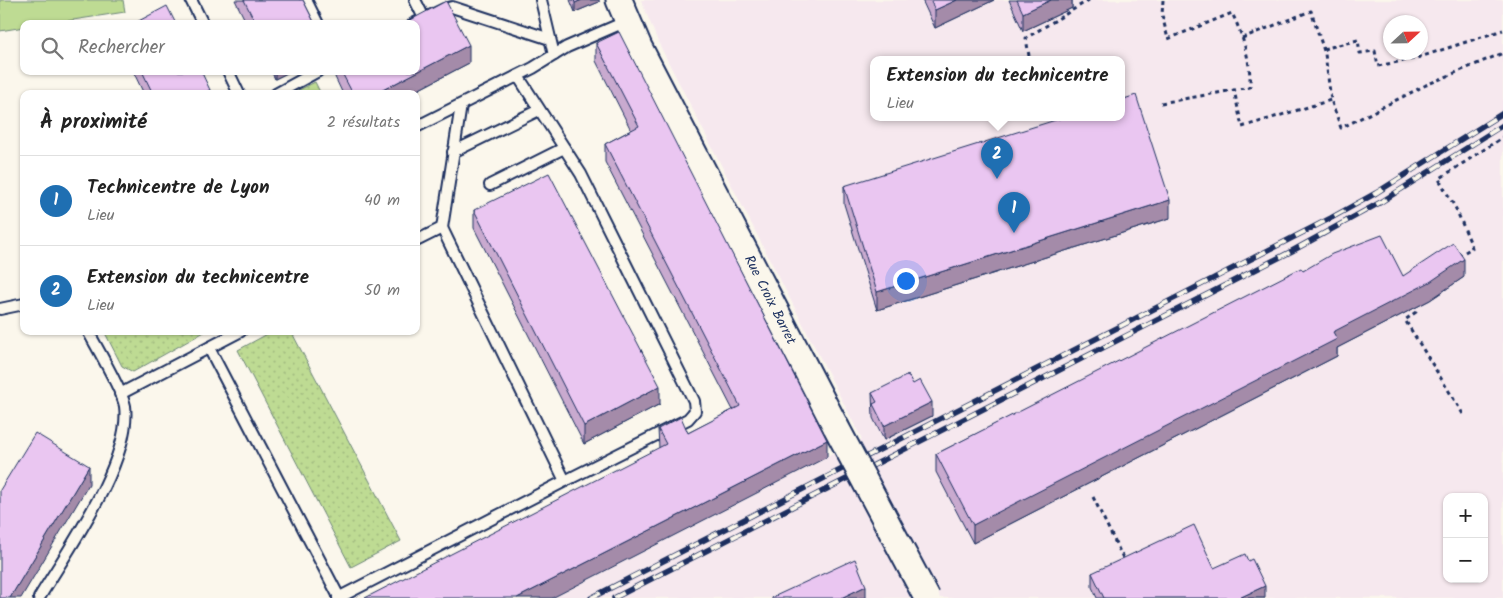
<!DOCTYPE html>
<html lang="fr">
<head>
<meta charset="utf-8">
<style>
  body { margin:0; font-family:Kalam,sans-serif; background:#f6f6f6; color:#222 }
  .controls { position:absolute; right:15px; bottom:15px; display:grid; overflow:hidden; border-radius:10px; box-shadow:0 1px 4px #0004 }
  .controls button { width:45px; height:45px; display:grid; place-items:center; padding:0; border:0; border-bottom:1px solid #e0e0e0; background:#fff; color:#222; font:25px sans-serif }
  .compass { position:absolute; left:1383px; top:15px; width:45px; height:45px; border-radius:50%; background:#fff; box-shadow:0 1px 4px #0004; rotate:68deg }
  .you { position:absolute; left:905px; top:280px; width:18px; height:18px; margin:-12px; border:4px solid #fff; border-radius:50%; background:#1a73e8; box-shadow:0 0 0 8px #1a73e833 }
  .badge { display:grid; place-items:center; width:32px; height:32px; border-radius:50%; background:#1f6fb2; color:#fff; font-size:16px; font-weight:700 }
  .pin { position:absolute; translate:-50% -41px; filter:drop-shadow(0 1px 2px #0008) }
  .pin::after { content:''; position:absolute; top:26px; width:18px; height:15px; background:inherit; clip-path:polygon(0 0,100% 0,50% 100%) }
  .popup { position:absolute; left:870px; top:56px; width:255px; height:65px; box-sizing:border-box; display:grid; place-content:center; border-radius:10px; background:#fff; filter:drop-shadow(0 1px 4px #0005); font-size:16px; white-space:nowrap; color:#767676 }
  .popup b { font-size:19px; color:#222 }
  .popup::after { content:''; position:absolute; left:50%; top:100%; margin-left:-10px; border:10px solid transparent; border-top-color:#fff }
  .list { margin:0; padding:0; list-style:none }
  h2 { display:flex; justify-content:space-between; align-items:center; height:65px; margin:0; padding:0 20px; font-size:21px }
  h2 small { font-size:16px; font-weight:400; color:#767676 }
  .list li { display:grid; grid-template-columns:32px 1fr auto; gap:15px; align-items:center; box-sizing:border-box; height:90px; padding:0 20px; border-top:1px solid #e0e0e0 }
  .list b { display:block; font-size:19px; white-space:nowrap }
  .list p { margin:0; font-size:16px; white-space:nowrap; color:#767676 }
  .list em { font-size:16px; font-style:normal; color:#767676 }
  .icon { flex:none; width:28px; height:28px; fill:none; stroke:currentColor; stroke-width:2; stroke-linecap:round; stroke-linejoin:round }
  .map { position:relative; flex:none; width:1503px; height:598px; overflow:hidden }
  .search { position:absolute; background:#fff; box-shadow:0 1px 4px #0004; left:20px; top:20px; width:400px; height:55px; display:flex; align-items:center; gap:12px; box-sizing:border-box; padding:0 18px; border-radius:10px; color:#767676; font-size:19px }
  .panel { position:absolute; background:#fff; box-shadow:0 1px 4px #0004; left:20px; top:90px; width:400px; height:245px; border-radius:10px }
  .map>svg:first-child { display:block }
  .built { fill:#f6e8ee; fill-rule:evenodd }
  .grass { fill:url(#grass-dots); stroke:#6c8578 }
  .pitch { fill:#bedb93; stroke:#6c8578 }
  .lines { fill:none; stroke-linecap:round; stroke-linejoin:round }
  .service-casing { stroke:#1b2f5e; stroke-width:14 }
  .tertiary-casing { stroke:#1b2f5e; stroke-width:29 }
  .path { stroke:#1b2f5e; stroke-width:3; stroke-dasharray:4 4; stroke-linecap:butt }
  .service { stroke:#fbf7ec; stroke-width:10 }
  .tertiary { stroke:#fbf7ec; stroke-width:25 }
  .rail-casing { stroke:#1b2f5e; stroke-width:5.5 }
  .rail { stroke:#fbf7ec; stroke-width:4; stroke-dasharray:11; stroke-linecap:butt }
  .tertiary-bridge-casing { stroke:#1b2f5e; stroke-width:29; stroke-linecap:butt }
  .tertiary-bridge { stroke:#fbf7ec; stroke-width:25 }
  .wall { fill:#c9aacf; stroke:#1b2f5e }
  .shaded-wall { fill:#a48ba9; stroke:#1b2f5e }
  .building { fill:#eac6f1; stroke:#1b2f5e }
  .labels { text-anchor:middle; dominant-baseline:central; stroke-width:4; stroke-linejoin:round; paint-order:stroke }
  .street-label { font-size:14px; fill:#1b2f5e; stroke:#fbf7ec }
</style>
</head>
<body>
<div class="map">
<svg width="1503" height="598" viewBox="0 0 1503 598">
  <defs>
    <pattern id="grass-dots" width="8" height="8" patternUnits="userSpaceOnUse" patternTransform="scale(1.25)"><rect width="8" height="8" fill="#bedb93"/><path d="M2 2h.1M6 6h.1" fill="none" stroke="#a3bc81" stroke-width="1.8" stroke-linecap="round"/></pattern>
  </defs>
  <rect width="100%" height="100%" fill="#fbf7ec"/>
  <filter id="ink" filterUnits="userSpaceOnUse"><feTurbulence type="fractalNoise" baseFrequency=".02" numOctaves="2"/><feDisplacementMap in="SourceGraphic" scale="10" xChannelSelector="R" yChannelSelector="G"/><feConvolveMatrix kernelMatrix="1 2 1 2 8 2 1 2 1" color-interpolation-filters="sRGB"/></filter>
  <g filter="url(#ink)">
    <path class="built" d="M641 0H1503V598H552L862 439 658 42ZM1390 22H1420V52H1390ZM873 60H1121V118H873ZM1447 497H1484V579H1447Z"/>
    <g class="grass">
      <path d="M315 82 321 94H291Z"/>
      <path d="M104 331H206L133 372 122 366Z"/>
      <path d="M273 331H291L401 541 351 567 238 350Z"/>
    </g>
    <path class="pitch" d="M0 0H123L125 12 47 24H24V27L0 31Z"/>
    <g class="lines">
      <defs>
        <g id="service">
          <path d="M191 0 203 24"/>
          <path d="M306 0 318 24"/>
          <path d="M415 0 424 18"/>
          <path d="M541 0 554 55"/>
          <path d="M413 24 444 9 452 7 550 39"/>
          <path d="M228 71 239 94"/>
          <path d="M518 76 581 174 694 401 695 411 688 419 565 481"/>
          <path d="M276 94 318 71"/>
          <path d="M416 127 533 68 567 47 627 21"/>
          <path d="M453 152 539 110"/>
          <path d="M490 185 564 148"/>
          <path d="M416 241 442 228 461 105"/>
          <path d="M0 309 24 304"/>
          <path d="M209 348 339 597"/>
          <path d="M120 394 241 331"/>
          <path d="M39 598C67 551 132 461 125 406 122 390 97 348 88 331"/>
          <path d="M338 598 565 481 442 228"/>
        </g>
        <path id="tertiary" d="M619 0 639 47 836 427"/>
      </defs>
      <use href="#service" class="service-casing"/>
      <use href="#tertiary" class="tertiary-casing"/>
      <g class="path">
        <path d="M1163 0 1162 15 1168 39 1232 13C1243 36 1251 61 1250 87L1234 90 1242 127 1331 100"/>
        <path d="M1242 38 1311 11 1325 54 1331 100 1341 128 1426 85 1503 53"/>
        <path d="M1323 49 1358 40 1360 53 1375 51 1378 66 1417 58 1503 30"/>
        <path d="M1029 56 1026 38 1089 0"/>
        <path d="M1161 103 1234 90"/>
        <path d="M1458 256 1472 248 1471 244 1456 209 1439 179 1503 137"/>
        <path d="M1412 305 1416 312 1405 320 1463 414"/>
        <path d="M1093 497 1125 562"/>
      </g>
      <use href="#service" class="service"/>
      <use href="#tertiary" class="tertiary"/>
      <defs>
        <g id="rail">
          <path d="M591 598 1331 218 1376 193 1503 113"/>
          <path d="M614 598 1292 251 1381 202 1503 125"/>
        </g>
      </defs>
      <use href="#rail" class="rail-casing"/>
      <use href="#rail" class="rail"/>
      <defs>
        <path id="tertiary-bridge" d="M836 427 927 598"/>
      </defs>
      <use href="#tertiary-bridge" class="tertiary-bridge-casing"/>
      <use href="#tertiary-bridge" class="tertiary-bridge"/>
    </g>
    <g class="wall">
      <path d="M235 0H303L315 24H247Z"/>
      <path d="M570 0H599V2L575 12Z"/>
      <path d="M922 0H994L935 28Z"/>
      <path d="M1009 0H1072V8L1023 31Z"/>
      <path d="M596 43 827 457 659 448 658 429 688 433 733 410 605 162V144L631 130 596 61Z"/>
      <path d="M469 63 410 94H343L335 77V71H416Z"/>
      <path d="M133 71H201L210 94H144Z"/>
      <path d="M271 71H291L275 79Z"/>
      <path d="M844 186 1170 218 877 310 844 204Z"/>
      <path d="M474 210 660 404 584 444 474 228Z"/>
      <path d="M1303 271 1403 276 1464 277 1430 300 1337 348V356L973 543 936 472V454Z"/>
      <path d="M872 393 932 416 884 440 873 418Z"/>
      <path d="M1214 568 1265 598H1097L1092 587V573Z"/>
    </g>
    <g class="shaded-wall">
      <path d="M582 0H599V2L575 12V3Z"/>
      <path d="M957 0H994L935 28V10Z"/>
      <path d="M1051 0H1072V8L1023 31V13Z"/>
      <path d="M469 45V63L410 94H375Z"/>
      <path d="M275 71H291L275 79Z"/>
      <path d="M210 90V94H202Z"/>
      <path d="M1170 200V218L877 310V292Z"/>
      <path d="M1464 259V277L1430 300 1337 348V356L973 543V525Z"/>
      <path d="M660 386V404L584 444V426Z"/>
      <path d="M932 402V416L884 440V426Z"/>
      <path d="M827 440V457L552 598H517Z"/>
      <path d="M89 466V484L21 598H10Z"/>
      <path d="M866 586V598H841Z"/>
      <path d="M1265 586V598H1239Z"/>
    </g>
    <g class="building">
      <path d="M244 0H303L315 24H256Z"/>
      <path d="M574 0H582L575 3Z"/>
      <path d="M930 0H957L935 10Z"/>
      <path d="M1017 0H1051L1023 13Z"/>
      <path d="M446 1 469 45 375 94H353L341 71H416V24H403Z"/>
      <path d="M167 6 176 24H133Z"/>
      <path d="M619 32 827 440 517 598H365L666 444 658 429 681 417 688 433 740 406 605 144 639 126 596 43Z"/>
      <path d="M142 71H201L210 90 202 94H153Z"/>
      <path d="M1136 95 1170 200 877 292 844 186 1062 118H1121V100Z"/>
      <path d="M549 173 660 386 584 426 474 210Z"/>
      <path d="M1382 235 1403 276 1453 243 1464 259 1430 282 1333 332 1337 339 973 525 936 454 1301 268 1303 271 1332 254Z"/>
      <path d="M908 375 913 384 920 380 932 402 884 426 873 404 877 402 872 393Z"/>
      <path d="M35 433 89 466 10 598H0V490Z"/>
      <path d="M1194 525 1214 568 1245 554 1248 561 1252 559 1265 586 1239 598H1104L1092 573Z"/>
      <path d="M855 559 866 586 841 598H771Z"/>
    </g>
  </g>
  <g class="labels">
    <g class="street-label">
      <text transform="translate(770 300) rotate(63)">Rue Croix Barret</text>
    </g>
  </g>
</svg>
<div class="controls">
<button>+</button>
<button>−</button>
</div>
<svg class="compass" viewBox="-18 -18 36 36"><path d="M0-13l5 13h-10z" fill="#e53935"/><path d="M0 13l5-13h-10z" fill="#767676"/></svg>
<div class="you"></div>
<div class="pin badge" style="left:1014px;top:233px">1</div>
<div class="pin badge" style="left:997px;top:179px">2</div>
<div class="popup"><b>Extension du technicentre</b>Lieu</div>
<div class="search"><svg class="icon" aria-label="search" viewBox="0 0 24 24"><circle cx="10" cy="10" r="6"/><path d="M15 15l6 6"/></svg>Rechercher</div>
<section class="panel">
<h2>À proximité<small>2 résultats</small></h2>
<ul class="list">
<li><span class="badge">1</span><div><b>Technicentre de Lyon</b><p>Lieu</p></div><em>40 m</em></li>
<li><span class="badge">2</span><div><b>Extension du technicentre</b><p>Lieu</p></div><em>50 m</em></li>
</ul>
</section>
</div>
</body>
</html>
